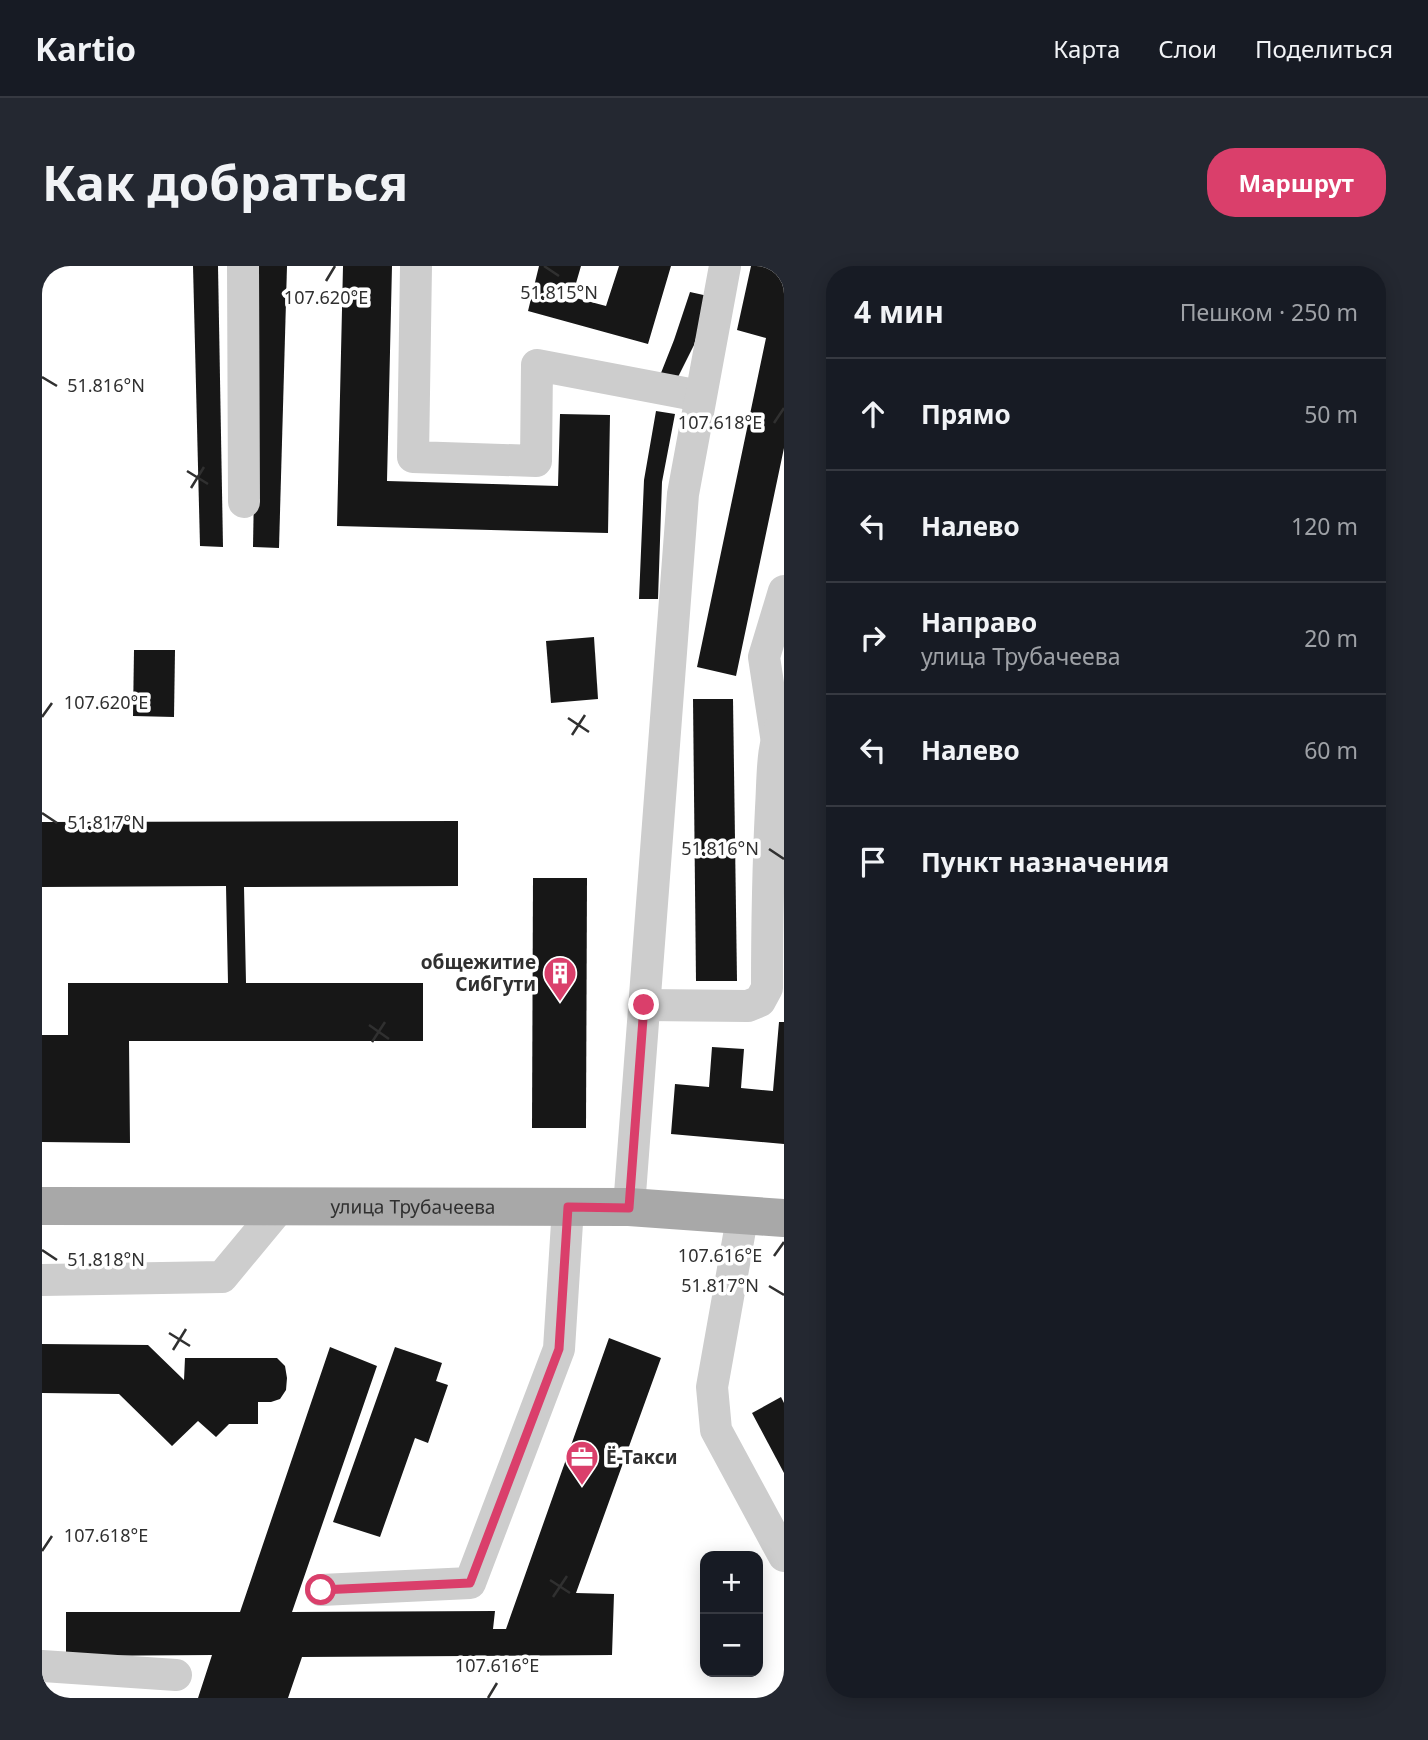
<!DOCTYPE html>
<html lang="ru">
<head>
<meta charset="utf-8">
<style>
  body { margin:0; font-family:"Noto Sans",sans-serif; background:#242831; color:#f1f3f6 }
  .controls { position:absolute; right:21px; bottom:21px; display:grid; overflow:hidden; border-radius:14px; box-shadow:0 4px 18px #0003 }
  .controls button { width:63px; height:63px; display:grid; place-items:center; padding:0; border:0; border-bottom:2px solid #363941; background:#171b24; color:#f1f3f6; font:35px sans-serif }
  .stop { position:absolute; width:21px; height:21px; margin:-16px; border:5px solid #da3f6b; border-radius:50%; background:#fff }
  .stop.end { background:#da3f6b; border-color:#fff; box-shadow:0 2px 7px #0008 }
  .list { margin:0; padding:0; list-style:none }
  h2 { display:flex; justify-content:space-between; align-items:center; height:91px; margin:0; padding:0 28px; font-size:30px }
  h2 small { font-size:23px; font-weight:400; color:#9ea1a6 }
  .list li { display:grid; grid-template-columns:46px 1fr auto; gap:21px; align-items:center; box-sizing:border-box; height:112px; padding:0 28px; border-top:2px solid #363941 }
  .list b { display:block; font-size:26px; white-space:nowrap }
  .list p { margin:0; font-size:23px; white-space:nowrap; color:#9ea1a6 }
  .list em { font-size:23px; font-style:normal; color:#9ea1a6 }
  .icon { flex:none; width:38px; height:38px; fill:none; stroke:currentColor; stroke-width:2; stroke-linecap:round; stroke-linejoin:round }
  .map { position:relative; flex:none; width:742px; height:1432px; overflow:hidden; border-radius:28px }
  header { display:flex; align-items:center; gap:42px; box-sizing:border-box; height:98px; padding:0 35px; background:#171b24; border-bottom:2px solid #363941 }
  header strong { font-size:33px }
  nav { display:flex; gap:38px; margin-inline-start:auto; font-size:24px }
  .intro { display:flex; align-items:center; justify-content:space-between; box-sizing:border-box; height:168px; padding:0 42px }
  h1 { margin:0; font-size:49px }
  .button { padding:18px 32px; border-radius:28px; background:#da3f6b; color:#fff; font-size:24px; font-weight:700 }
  main { display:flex; gap:42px; padding:0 42px }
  aside { flex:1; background:#171b24; border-radius:28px; box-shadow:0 4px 18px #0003 }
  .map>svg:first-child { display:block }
  .building { fill:#171717 }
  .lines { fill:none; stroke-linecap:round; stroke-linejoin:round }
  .minor { stroke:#cdcdcd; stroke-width:32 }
  .major { stroke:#a8a8a8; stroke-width:38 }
  .route { stroke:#da3f6b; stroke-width:9 }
  .ticks { fill:none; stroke:#303030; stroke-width:2.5 }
  .labels { text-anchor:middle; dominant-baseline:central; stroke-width:7; stroke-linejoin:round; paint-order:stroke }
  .poi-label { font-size:19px; font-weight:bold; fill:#303030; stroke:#fff; text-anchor:end }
  .street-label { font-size:19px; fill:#303030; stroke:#fff }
  .ticks-label { font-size:18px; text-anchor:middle; fill:#303030; stroke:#fff; stroke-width:7; stroke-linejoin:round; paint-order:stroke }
</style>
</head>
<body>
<header>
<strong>Kartio</strong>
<nav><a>Карта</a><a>Слои</a><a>Поделиться</a></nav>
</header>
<div class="intro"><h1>Как добраться</h1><a class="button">Маршрут</a></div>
<main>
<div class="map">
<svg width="742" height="1432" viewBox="0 0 742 1432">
  <rect width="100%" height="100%" fill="#fff"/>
  <g class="building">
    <path d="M151 0H176L181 281 158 280Z"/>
    <path d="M216 0H245L237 282 211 281Z"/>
    <path d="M301 0H350L345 215 516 220 518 148 568 149 566 267 295 260Z"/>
    <path d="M497 0H539L530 31 564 40 577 0H629L606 78 486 45Z"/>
    <path d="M709 0H742V182L694 410 655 401 724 72 695 64Z"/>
    <path d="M648 26 666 30 652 79 633 117 617 112 632 74Z"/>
    <path d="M614 145 633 148 620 216 616 333H597L602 214Z"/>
    <path d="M552 371 556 433 509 437 504 375Z"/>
    <path d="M92 384H133L132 451 91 450Z"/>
    <path d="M651 433H691L695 715H654Z"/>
    <path d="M416 555V620L202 621 204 717H381V775H87L88 877 0 876V769H26V717H186L184 620 0 621V556Z"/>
    <path d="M491 612H545L544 862H490Z"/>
    <path d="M737 756H742V878L629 868 633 818 667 821 670 781 702 783 699 822 731 825Z"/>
    <path d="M567 1072 619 1092 534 1327 572 1328 570 1389 260 1391 246 1432H156L170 1389 24 1390V1346H198L288 1081 335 1100 250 1346 453 1345 451 1363H464Z"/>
    <path d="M0 1078 106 1079 142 1114 143 1092H235L243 1100 245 1112 244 1124 238 1133 229 1136H216V1158H187L174 1171 156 1155 130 1180 77 1128 0 1127Z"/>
    <path d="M353 1081 400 1097 394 1115 406 1119 386 1177 373 1172 338 1271 291 1256Z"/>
    <path d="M739 1131 742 1137V1207L710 1147Z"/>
  </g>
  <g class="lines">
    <g class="minor">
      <path d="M201 0 202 236"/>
      <path d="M374 0 371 191 494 195 495 99 658 130"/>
      <path d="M734 470 722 391 742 325"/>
      <path d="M602 739 706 740 718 735 725 722C725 662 726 602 729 542 731 512 729 480 742 452"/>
      <path d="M587 941 641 228 683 0"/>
      <path d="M701 947 670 1121 674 1164 742 1290"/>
      <path d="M0 1014 180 1011 238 941"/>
      <path d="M279 1324 428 1317 517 1083 526 941"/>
      <path d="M0 1400 134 1409"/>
    </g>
    <path class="major" id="s1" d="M0 940 587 941 742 952"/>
  </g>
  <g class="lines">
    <path class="route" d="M279 1324 428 1317 517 1083 526 941 587 942 602 739"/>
  </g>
  <path class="ticks" d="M502 0 517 10M284 15 293 0M0 111 15 120M732 157 742 142M145 205 166 218M149 222 162 201M0 451 10 437M526 452 547 466M530 469 543 449M0 547 15 557M727 583 742 593M327 759 347 773M330 776 343 756M0 984 15 994M732 990 742 976M727 1020 742 1029M127 1067 148 1080M131 1084 144 1063M0 1285 10 1270M508 1314 528 1327M511 1331 525 1310M446 1432 455 1417"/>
  <defs>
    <symbol id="building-pin" viewBox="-11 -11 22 30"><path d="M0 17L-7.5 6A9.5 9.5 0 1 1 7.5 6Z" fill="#da3f6b" stroke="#fff"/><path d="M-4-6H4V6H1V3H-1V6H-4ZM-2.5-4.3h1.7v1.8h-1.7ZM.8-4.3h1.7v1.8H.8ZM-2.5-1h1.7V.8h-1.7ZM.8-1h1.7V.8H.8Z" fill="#fff"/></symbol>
    <symbol id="office-pin" viewBox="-11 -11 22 30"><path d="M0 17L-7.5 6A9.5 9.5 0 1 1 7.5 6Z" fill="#da3f6b" stroke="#fff"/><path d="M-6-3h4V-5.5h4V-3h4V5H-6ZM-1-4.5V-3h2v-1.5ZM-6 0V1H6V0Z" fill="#fff"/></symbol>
  </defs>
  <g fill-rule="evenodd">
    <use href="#building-pin" x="499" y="688" width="38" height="52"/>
    <use href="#office-pin" x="521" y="1172" width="38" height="52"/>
  </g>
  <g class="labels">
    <g class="poi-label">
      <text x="494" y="696">общежитие<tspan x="494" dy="22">СибГути</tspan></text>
      <text x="564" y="1191" text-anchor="start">Ё-Такси</text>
    </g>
    <g class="street-label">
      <text stroke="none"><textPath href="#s1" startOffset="371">улица Трубачеева</textPath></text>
    </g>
  </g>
  <g class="ticks-label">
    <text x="517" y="33">51.815°N</text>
    <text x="284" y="38">107.620°E</text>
    <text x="64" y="126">51.816°N</text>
    <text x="678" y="163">107.618°E</text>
    <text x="64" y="443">107.620°E</text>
    <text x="64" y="563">51.817°N</text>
    <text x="678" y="589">51.816°N</text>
    <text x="678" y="996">107.616°E</text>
    <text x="64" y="1000">51.818°N</text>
    <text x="678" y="1026">51.817°N</text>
    <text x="64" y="1276">107.618°E</text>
    <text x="455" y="1406">107.616°E</text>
  </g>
</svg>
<div class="controls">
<button>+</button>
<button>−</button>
</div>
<div class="stop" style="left:279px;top:1324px"></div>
<div class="stop end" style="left:602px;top:739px"></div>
</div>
<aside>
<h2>4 мин<small>Пешком · 250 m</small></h2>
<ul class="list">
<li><svg class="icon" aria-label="ahead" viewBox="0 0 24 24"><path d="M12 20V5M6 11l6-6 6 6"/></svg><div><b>Прямо</b></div><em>50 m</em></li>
<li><svg class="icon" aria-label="left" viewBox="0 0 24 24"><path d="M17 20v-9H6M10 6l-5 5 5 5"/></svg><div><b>Налево</b></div><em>120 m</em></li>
<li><svg class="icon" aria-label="right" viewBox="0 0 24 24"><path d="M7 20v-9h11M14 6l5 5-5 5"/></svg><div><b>Направо</b><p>улица Трубачеева</p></div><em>20 m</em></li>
<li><svg class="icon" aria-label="left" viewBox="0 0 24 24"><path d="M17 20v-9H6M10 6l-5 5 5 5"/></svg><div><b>Налево</b></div><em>60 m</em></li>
<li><svg class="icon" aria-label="arrive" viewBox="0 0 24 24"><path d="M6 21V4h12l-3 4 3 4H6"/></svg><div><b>Пункт назначения</b></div></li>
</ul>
</aside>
</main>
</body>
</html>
